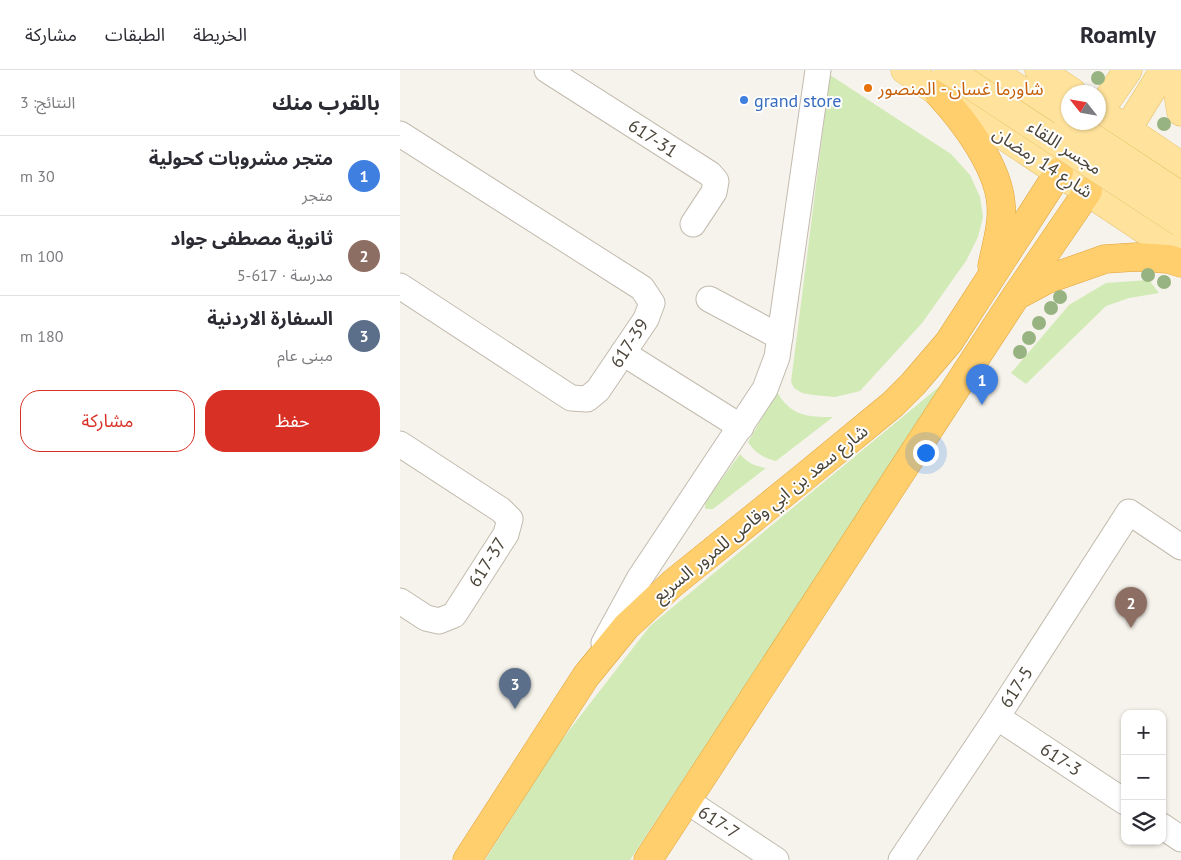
<!DOCTYPE html>
<html lang="ar">
<head>
<meta charset="utf-8">
<style>
  body { margin:0; font-family:"PT Sans","Noto Sans Arabic",sans-serif; background:#f7f7f7; color:#2b2b33; direction:rtl }
  .controls { position:absolute; right:15px; bottom:15px; display:grid; overflow:hidden; border-radius:10px; box-shadow:0 1px 4px #0004 }
  .controls button { width:45px; height:45px; display:grid; place-items:center; padding:0; border:0; border-bottom:1px solid #e1e1e2; background:#fff; color:#2b2b33; font:25px sans-serif }
  .compass { position:absolute; left:661px; top:15px; width:45px; height:45px; border-radius:50%; background:#fff; box-shadow:0 1px 4px #0004; rotate:301deg }
  .you { position:absolute; left:525px; top:382px; width:18px; height:18px; margin:-12px; border:4px solid #fff; border-radius:50%; background:#1a73e8; box-shadow:0 0 0 8px #1a73e833 }
  .badge { display:grid; place-items:center; width:32px; height:32px; border-radius:50%; background:#d93025; color:#fff; font-size:16px; font-weight:700 }
  .pin { position:absolute; translate:-50% -41px; filter:drop-shadow(0 1px 2px #0008) }
  .pin::after { content:''; position:absolute; top:26px; width:18px; height:15px; background:inherit; clip-path:polygon(0 0,100% 0,50% 100%) }
  .list { margin:0; padding:0; list-style:none }
  h2 { display:flex; justify-content:space-between; align-items:center; height:65px; margin:0; padding:0 20px; font-size:21px }
  h2 small { font-size:16px; font-weight:400; color:#7c7c81 }
  .list li { display:grid; grid-template-columns:32px 1fr auto; gap:15px; align-items:center; box-sizing:border-box; height:80px; padding:0 20px; border-top:1px solid #e1e1e2 }
  .list b { display:block; font-size:19px; white-space:nowrap }
  .list p { margin:0; font-size:16px; white-space:nowrap; color:#7c7c81 }
  .list em { font-size:16px; font-style:normal; color:#7c7c81 }
  .actions { display:flex; gap:10px; padding:15px 20px }
  .actions a { flex:1; padding:11px 0; border:1px solid #d93025; border-radius:20px; text-align:center; font-size:18px; color:#d93025 }
  .actions .main { background:#d93025; color:#fff }
  .icon { flex:none; width:28px; height:28px; fill:none; stroke:currentColor; stroke-width:2; stroke-linecap:round; stroke-linejoin:round }
  .map { position:relative; flex:none; width:781px; height:790px; overflow:hidden; direction:ltr }
  header { display:flex; align-items:center; gap:30px; box-sizing:border-box; height:70px; padding:0 25px; background:#fff; border-bottom:1px solid #e1e1e2 }
  header strong { font-size:24px }
  nav { display:flex; gap:28px; margin-inline-start:auto; font-size:18px }
  main { display:flex }
  aside { flex:1; background:#fff }
  .map>svg:first-child { display:block }
  .green { fill:#d2eab5 }
  .lines { fill:none; stroke-linecap:round; stroke-linejoin:round }
  .minor-casing { stroke:#c2bbae; stroke-width:27 }
  .major-casing { stroke:#e6c16a; stroke-width:29 }
  .highway-casing { stroke:#e0a43c; stroke-width:29 }
  .minor { stroke:#fff; stroke-width:25 }
  .major { stroke:#ffe39c; stroke-width:28 }
  .highway { stroke:#ffcf6e; stroke-width:28 }
  .major-bridge-casing { stroke:#e6c16a; stroke-width:29; stroke-linecap:butt }
  .major-bridge { stroke:#ffe39c; stroke-width:28 }
  .tree { fill:#97b381 }
  .food-dot { fill:#e8710a; stroke:#fff; stroke-width:2 }
  .shop-dot { fill:#3f7fe0; stroke:#fff; stroke-width:2 }
  .labels { text-anchor:middle; dominant-baseline:central; stroke-width:4; stroke-linejoin:round; paint-order:stroke }
  .food-label { font-size:18px; fill:#c56008; stroke:#fff; text-anchor:start }
  .shop-label { font-size:18px; fill:#366cbe; stroke:#fff; text-anchor:start }
  .street-label { font-size:18px; fill:#4b4439; stroke:#fff }
</style>
</head>
<body>
<header>
<strong>Roamly</strong>
<nav><a>الخريطة</a><a>الطبقات</a><a>مشاركة</a></nav>
</header>
<main>
<div class="map">
<svg width="781" height="790" viewBox="0 0 781 790">
  <rect width="100%" height="100%" fill="#f6f3ec"/>
  <g class="green">
    <path d="M430 5 551 84 570 105 580 127 583 147 578 167 566 191 522 253 460 321 435 327 413 325 402 323 394 318 391 312Z"/>
    <path d="M749 210 759 223 729 228 706 236 626 314 611 303 669 235 706 213Z"/>
    <path d="M546 311 230 790H85L157 676 250 556Z"/>
    <path d="M377 322C391 346 407 347 433 347L376 391C364 388 355 383 348 372Z"/>
    <path d="M340 384C348 393 354 396 366 398L313 439H306L305 437V432Z"/>
  </g>
  <g class="lines">
    <defs>
      <g id="minor">
        <path d="M147 0 310 104 316 111 314 122 293 154"/>
        <path d="M0 64 242 218 252 233 246 249 198 320 187 329 171 328 0 216"/>
        <path d="M309 229 380 267"/>
        <path d="M223 283 341 357"/>
        <path d="M0 374 101 440 110 449 106 464 54 545 39 551 26 548 0 531"/>
        <path d="M204 573 239 509 365 319 377 287 418 0"/>
        <path d="M597 647 725 732"/>
        <path d="M287 731 376 790"/>
        <path d="M762 756 781 769"/>
        <path d="M501 790 597 647 729 442 781 477"/>
      </g>
      <g id="major">
        <path d="M505 0 781 184"/>
        <path d="M590 0 668 52"/>
        <path d="M639 0 672 22"/>
        <path d="M777 0V17L781 42"/>
        <path d="M698 40 781 96"/>
        <path d="M698 43 728 0"/>
        <path d="M720 71 764 0"/>
      </g>
      <g id="highway">
        <path d="M539 24C564 51 598 96 601 134 603 154 596 176 592 196"/>
        <path d="M620 224 648 209 705 189 736 187 768 189 781 193"/>
        <path d="M67 790 186 606 226 557 272 514 403 408 493 334 513 314 549 272 659 102"/>
        <path d="M248 790 616 226 688 121"/>
      </g>
    </defs>
    <use href="#minor" class="minor-casing"/>
    <use href="#major" class="major-casing"/>
    <use href="#highway" class="highway-casing"/>
    <use href="#minor" class="minor"/>
    <use href="#major" class="major"/>
    <use href="#highway" class="highway"/>
    <defs>
      <g id="major-bridge">
        <path d="M548 0 781 153"/>
        <path d="M669 52 781 126"/>
      </g>
    </defs>
    <use href="#major-bridge" class="major-bridge-casing"/>
    <use href="#major-bridge" class="major-bridge"/>
  </g>
  <g class="tree">
    <circle cx="698" cy="8" r="7"/>
    <circle cx="764" cy="54" r="7"/>
    <circle cx="748" cy="205" r="7"/>
    <circle cx="764" cy="212" r="7"/>
    <circle cx="660" cy="227" r="7"/>
    <circle cx="651" cy="238" r="7"/>
    <circle cx="639" cy="253" r="7"/>
    <circle cx="629" cy="268" r="7"/>
    <circle cx="620" cy="282" r="7"/>
  </g>
  <circle class="food-dot" cx="468" cy="18" r="5"/>
  <circle class="shop-dot" cx="344" cy="30" r="5"/>
  <g class="labels">
    <g class="food-label">
      <text x="478" y="18">شاورما غسان - المنصور</text>
    </g>
    <g class="shop-label">
      <text x="354" y="30">grand store</text>
    </g>
    <g class="street-label">
      <text transform="translate(253 68) rotate(33)">617-31</text>
      <text transform="translate(665 77) rotate(33)">مجسر اللقاء</text>
      <text transform="translate(643 92) rotate(33)">شارع 14 رمضان</text>
      <text transform="translate(229 273) rotate(-57)">617-39</text>
      <text transform="translate(360 443) rotate(-39)">شارع سعد بن ابي وقاص للمرور السريع</text>
      <text transform="translate(87 492) rotate(-58)">617-37</text>
      <text transform="translate(616 617) rotate(-57)">617-5</text>
      <text transform="translate(661 689) rotate(33)">617-3</text>
      <text transform="translate(319 752) rotate(33)">617-7</text>
    </g>
  </g>
</svg>
<div class="controls">
<button>+</button>
<button>−</button>
<button><svg class="icon" aria-label="layers" viewBox="0 0 24 24"><path d="M12 4l9 5-9 5-9-5zM3 14l9 5 9-5"/></svg></button>
</div>
<svg class="compass" viewBox="-18 -18 36 36"><path d="M0-13l5 13h-10z" fill="#e53935"/><path d="M0 13l5-13h-10z" fill="#7c7c81"/></svg>
<div class="you"></div>
<div class="pin badge" style="left:582px;top:335px;background:#3f7fe0">1</div>
<div class="pin badge" style="left:731px;top:558px;background:#8d6e63">2</div>
<div class="pin badge" style="left:115px;top:639px;background:#5c6f8a">3</div>
</div>
<aside>
<h2>بالقرب منك<small>النتائج: 3</small></h2>
<ul class="list">
<li><span class="badge" style="background:#3f7fe0">1</span><div><b>متجر مشروبات كحولية</b><p>متجر</p></div><em>30 m</em></li>
<li><span class="badge" style="background:#8d6e63">2</span><div><b>ثانوية مصطفى جواد</b><p>مدرسة · 617-5</p></div><em>100 m</em></li>
<li><span class="badge" style="background:#5c6f8a">3</span><div><b>السفارة الاردنية</b><p>مبنى عام</p></div><em>180 m</em></li>
</ul>
<div class="actions"><a class="main">حفظ</a><a>مشاركة</a></div>
</aside>
</main>
</body>
</html>
